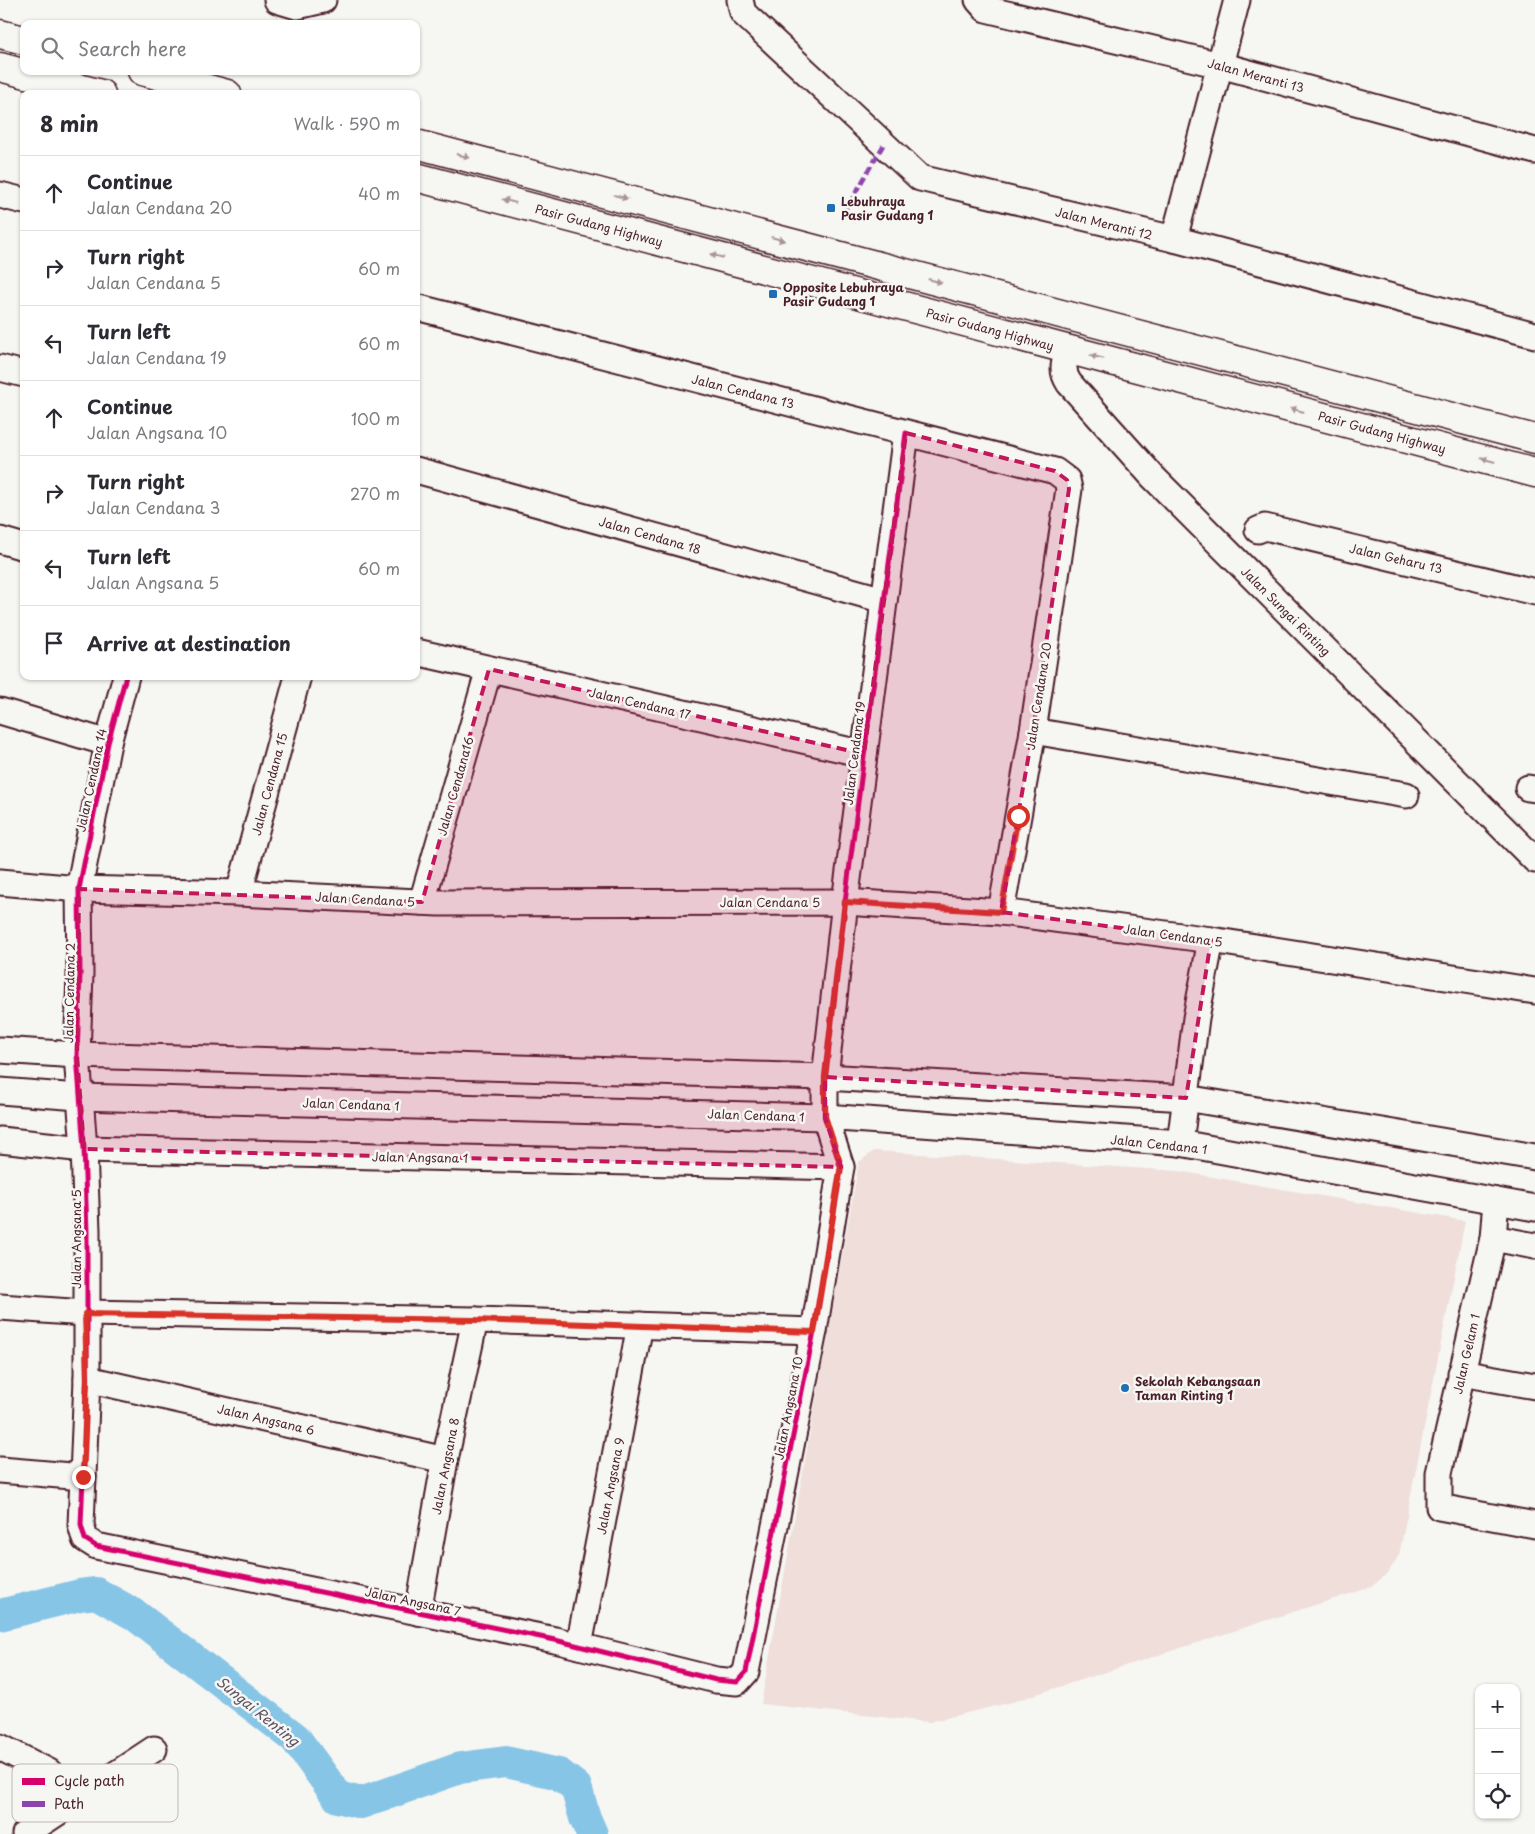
<!DOCTYPE html>
<html lang="en">
<head>
<meta charset="utf-8">
<style>
  body { margin:0; font-family:"Playpen Sans",sans-serif; background:#f2f2f3; color:#2b2b33 }
  .controls { position:absolute; right:15px; bottom:15px; display:grid; overflow:hidden; border-radius:10px; box-shadow:0 1px 4px #0004 }
  .controls button { width:45px; height:45px; display:grid; place-items:center; padding:0; border:0; border-bottom:1px solid #e1e1e2; background:#fff; color:#2b2b33; font:25px sans-serif }
  .stop { position:absolute; width:15px; height:15px; margin:-11px; border:4px solid #d93025; border-radius:50%; background:#fff }
  .stop.end { background:#d93025; border-color:#fff; box-shadow:0 1px 5px #0008 }
  .list { margin:0; padding:0; list-style:none }
  h2 { display:flex; justify-content:space-between; align-items:center; height:65px; margin:0; padding:0 20px; font-size:21px }
  h2 small { font-size:16px; font-weight:400; color:#7c7c81 }
  .list li { display:grid; grid-template-columns:32px 1fr auto; gap:15px; align-items:center; box-sizing:border-box; height:75px; padding:0 20px; border-top:1px solid #e1e1e2 }
  .list b { display:block; font-size:19px; white-space:nowrap }
  .list p { margin:0; font-size:16px; white-space:nowrap; color:#7c7c81 }
  .list em { font-size:16px; font-style:normal; color:#7c7c81 }
  .icon { flex:none; width:28px; height:28px; fill:none; stroke:currentColor; stroke-width:2; stroke-linecap:round; stroke-linejoin:round }
  .map { position:relative; flex:none; width:1535px; height:1834px; overflow:hidden }
  .search { position:absolute; background:#fff; box-shadow:0 1px 4px #0004; left:20px; top:20px; width:400px; height:55px; display:flex; align-items:center; gap:12px; box-sizing:border-box; padding:0 18px; border-radius:10px; color:#7c7c81; font-size:19px }
  .panel { position:absolute; background:#fff; box-shadow:0 1px 4px #0004; left:20px; top:90px; width:400px; height:590px; border-radius:10px }
  .map>svg:first-child { display:block }
  .built { fill:#efded9 }
  .lines { fill:none; stroke-linecap:round; stroke-linejoin:round }
  .river { stroke:#87c5e7; stroke-width:32 }
  .minor-casing { stroke:#4a1f2b; stroke-width:29 }
  .highway-casing { stroke:#4a1f2b; stroke-width:31 }
  .minor { stroke:#f6f6f2; stroke-width:25 }
  .highway { stroke:#f6f6f2; stroke-width:28 }
  .quiet { stroke:#8e44ad; stroke-width:4; stroke-dasharray:8 4; stroke-linecap:butt }
  .cycleway-casing { stroke:#f6f6f2; stroke-width:8 }
  .cycleway { stroke:#d6006c; stroke-width:5 }
  .oneway { fill:#a99598 }
  .route { stroke:#d93025; stroke-width:6 }
  .marked { fill:#c2185b; fill-opacity:0.2; stroke:#c2185b; stroke-width:4; stroke-dasharray:10 6; stroke-linejoin:round }
  .poi-dot { fill:#1f6fb2; stroke:#f6f6f2; stroke-width:2 }
  .labels { text-anchor:middle; dominant-baseline:central; stroke-width:5; stroke-linejoin:round; paint-order:stroke }
  .street-label { font-size:12px; fill:#4a1f2b; stroke:#f6f6f2 }
  .poi-label { font-size:12px; font-weight:bold; fill:#4a1f2b; stroke:#f6f6f2; text-anchor:start }
  .water-label { font-size:14px; font-style:italic; fill:#5c5163; stroke:#f6f6f2 }
  .key { fill:#f6f6f2; stroke:#c2b6b6; stroke-width:1 }
  .key-label { font-size:14px; fill:#4a1f2b }
</style>
</head>
<body>
<div class="map">
<svg width="1535" height="1834" viewBox="0 0 1535 1834">
  <rect width="100%" height="100%" fill="#f6f6f2"/>
  <filter id="ink" filterUnits="userSpaceOnUse"><feTurbulence type="fractalNoise" baseFrequency=".02" numOctaves="2"/><feDisplacementMap in="SourceGraphic" scale="10" xChannelSelector="R" yChannelSelector="G"/><feConvolveMatrix kernelMatrix="1 2 1 2 8 2 1 2 1" color-interpolation-filters="sRGB"/></filter>
  <g filter="url(#ink)">
    <path class="built" d="M874 1151 1178 1171 1465 1221 1399 1555 1388 1573 1371 1587 1012 1702 929 1722 761 1704 859 1162Z"/>
    <g class="lines">
      <path class="river" d="M0 1615 80 1595 96 1593 135 1615 295 1738 338 1797 361 1803 460 1768 506 1762 559 1774 576 1787 585 1818 592 1834"/>
      <defs>
        <g id="minor">
          <path d="M277 0 297 6 323 0"/>
          <path d="M740 0 743 13 920 178 1174 239 1535 335"/>
          <path d="M978 0 986 9 1220 65 1535 151"/>
          <path d="M0 195 24 201"/>
          <path d="M1174 239 1237 0"/>
          <path d="M416 307 1055 471 1067 480 1069 489 1033 731 1001 912"/>
          <path d="M1068 350C1064 363 1061 371 1069 383L1153 477 1535 860"/>
          <path d="M0 368 24 374"/>
          <path d="M416 470 884 600"/>
          <path d="M1258 530 1265 527 1535 592"/>
          <path d="M0 540 24 547"/>
          <path d="M416 652 864 754"/>
          <path d="M126 676 108 743 79 889 80 974 77 1055 84 1149 87 1231V1379L81 1525 85 1539 96 1546 555 1640 716 1680 737 1682 746 1672 761 1596 814 1331 841 1167 825 1117V1077L845 902 906 433"/>
          <path d="M0 711 108 743"/>
          <path d="M1033 731 1406 795"/>
          <path d="M1528 788 1535 789"/>
          <path d="M0 882 79 889 239 893 438 903 845 902 1001 912 1211 940 1535 991"/>
          <path d="M239 893 298 676"/>
          <path d="M422 902 489 669"/>
          <path d="M0 1050 77 1055 825 1077 1186 1098 1535 1157"/>
          <path d="M0 1091 79 1097 825 1117 1180 1143 1535 1208"/>
          <path d="M0 1140 84 1149 841 1167"/>
          <path d="M1180 1143 1196 1018 1211 940"/>
          <path d="M1496 1201 1493 1238 1439 1473V1507L1535 1525"/>
          <path d="M1493 1238 1535 1246"/>
          <path d="M0 1307 85 1313 475 1320 814 1331"/>
          <path d="M1461 1373 1535 1386"/>
          <path d="M87 1379 445 1460"/>
          <path d="M0 1470 83 1477"/>
          <path d="M418 1612 445 1460 475 1320"/>
          <path d="M579 1646 640 1325"/>
          <path d="M0 1747 49 1772 74 1801"/>
          <path d="M25 1834 154 1749"/>
        </g>
        <g id="highway">
          <path d="M0 34 24 40"/>
          <path d="M0 67 101 94"/>
          <path d="M142 71 227 94"/>
          <path d="M416 144 1535 439"/>
          <path d="M416 177 1535 473"/>
        </g>
      </defs>
      <use href="#minor" class="minor-casing"/>
      <use href="#highway" class="highway-casing"/>
      <use href="#minor" class="minor"/>
      <use href="#highway" class="highway"/>
      <path class="quiet" d="M843 214 884 144"/>
      <defs>
        <path id="cycleway" d="M126 676 108 743 79 889 80 974 77 1055 84 1149 87 1231V1379L81 1525 85 1539 96 1546 555 1640 716 1680 737 1682 746 1672 761 1596 814 1331 841 1167 825 1117V1077L845 902 906 433"/>
      </defs>
      <use href="#cycleway" class="cycleway-casing"/>
      <use href="#cycleway" class="cycleway"/>
    </g>
    <defs><path id="oneway-solid" d="M-6-.8H1V-3.2L6.5 0L1 3.2V.8H-6Z" transform="scale(1.25)"/></defs>
    <g class="oneway">
      <use href="#oneway-solid" transform="translate(463 156) rotate(15)"/>
      <use href="#oneway-solid" transform="translate(621 197) rotate(15)"/>
      <use href="#oneway-solid" transform="translate(509 201) rotate(-165)"/>
      <use href="#oneway-solid" transform="translate(778 239) rotate(15)"/>
      <use href="#oneway-solid" transform="translate(717 256) rotate(-165)"/>
      <use href="#oneway-solid" transform="translate(935 281) rotate(15)"/>
      <use href="#oneway-solid" transform="translate(1097 357) rotate(-166)"/>
      <use href="#oneway-solid" transform="translate(1297 410) rotate(-165)"/>
      <use href="#oneway-solid" transform="translate(1488 460) rotate(-165)"/>
    </g>
  </g>
  <g class="lines" filter="url(#ink)">
    <path class="route" d="M83 1477 87 1379 85 1314 474 1320 814 1332 841 1166 825 1117V1077L845 902 1001 912 1018 816"/>
  </g>
  <path class="marked" d="M906 433 1055 471 1067 480 1069 489 1033 731 1001 912 1211 940 1186 1098 825 1077V1117L841 1167 84 1149 77 1055 79 889 422 902 489 669 864 754Z"/>
  <g class="poi-dot">
    <rect x="826" y="203" width="10" height="10" rx="2.5"/>
    <rect x="768" y="289" width="10" height="10" rx="2.5"/>
    <circle cx="1125" cy="1388" r="5"/>
  </g>
  <g class="labels">
    <g class="street-label">
      <text transform="translate(1256 75) rotate(15)">Jalan Meranti 13</text>
      <text transform="translate(1104 223) rotate(14)">Jalan Meranti 12</text>
      <text transform="translate(599 225) rotate(15)">Pasir Gudang Highway</text>
      <text transform="translate(990 329) rotate(15)">Pasir Gudang Highway</text>
      <text transform="translate(743 391) rotate(14)">Jalan Cendana 13</text>
      <text transform="translate(1382 432) rotate(15)">Pasir Gudang Highway</text>
      <text transform="translate(650 535) rotate(16)">Jalan Cendana 18</text>
      <text transform="translate(1396 558) rotate(13)">Jalan Geharu 13</text>
      <text transform="translate(1286 611) rotate(45)">Jalan Sungai Rinting</text>
      <text transform="translate(1038 696) rotate(-81)">Jalan Cendana 20</text>
      <text transform="translate(640 703) rotate(13)">Jalan Cendana 17</text>
      <text transform="translate(854 753) rotate(-83)">Jalan Cendana 19</text>
      <text transform="translate(91 780) rotate(-78)">Jalan Cendana 14</text>
      <text transform="translate(269 784) rotate(-75)">Jalan Cendana 15</text>
      <text transform="translate(455 786) rotate(-74)">Jalan Cendana16</text>
      <text transform="translate(365 899) rotate(3)">Jalan Cendana 5</text>
      <text x="770" y="902">Jalan Cendana 5</text>
      <text transform="translate(1173 935) rotate(8)">Jalan Cendana 5</text>
      <text transform="translate(69 993) rotate(-89)">Jalan Cendana 2</text>
      <text transform="translate(351 1104) rotate(2)">Jalan Cendana 1</text>
      <text transform="translate(756 1115) rotate(2)">Jalan Cendana 1</text>
      <text transform="translate(1159 1144) rotate(6)">Jalan Cendana 1</text>
      <text transform="translate(420 1157) rotate(1)">Jalan Angsana 1</text>
      <text transform="translate(76 1239) rotate(-90)">Jalan Angsana 5</text>
      <text transform="translate(1466 1354) rotate(-77)">Jalan Gelam 1</text>
      <text transform="translate(788 1408) rotate(-79)">Jalan Angsana 10</text>
      <text transform="translate(266 1419) rotate(13)">Jalan Angsana 6</text>
      <text transform="translate(445 1466) rotate(-79)">Jalan Angsana 8</text>
      <text transform="translate(610 1486) rotate(-79)">Jalan Angsana 9</text>
      <text transform="translate(413 1601) rotate(12)">Jalan Angsana 7</text>
    </g>
    <g class="poi-label">
      <text x="841" y="201">Lebuhraya<tspan x="841" dy="14">Pasir Gudang 1</tspan></text>
      <text x="783" y="287">Opposite Lebuhraya<tspan x="783" dy="14">Pasir Gudang 1</tspan></text>
      <text x="1135" y="1381">Sekolah Kebangsaan<tspan x="1135" dy="14">Taman Rinting 1</tspan></text>
    </g>
    <g class="water-label">
      <text transform="translate(258 1711) rotate(39)">Sungai Renting</text>
    </g>
  </g>
  <rect x="12" y="1764" width="166" height="58" rx="8" class="key"/>
  <rect x="22" y="1778" width="23" height="7" fill="#d6006c"/>
  <rect x="22" y="1801" width="23" height="6" fill="#8e44ad"/>
  <g class="key-label">
    <text x="54" y="1786">Cycle path</text>
    <text x="54" y="1809">Path</text>
  </g>
</svg>
<div class="controls">
<button>+</button>
<button>−</button>
<button><svg class="icon" aria-label="locate" viewBox="0 0 24 24"><circle cx="12" cy="12" r="6"/><path d="M12 2v4M12 18v4M2 12h4M18 12h4"/></svg></button>
</div>
<div class="stop" style="left:1018px;top:816px"></div>
<div class="stop end" style="left:83px;top:1477px"></div>
<div class="search"><svg class="icon" aria-label="search" viewBox="0 0 24 24"><circle cx="10" cy="10" r="6"/><path d="M15 15l6 6"/></svg>Search here</div>
<section class="panel">
<h2>8 min<small>Walk · 590 m</small></h2>
<ul class="list">
<li><svg class="icon" aria-label="ahead" viewBox="0 0 24 24"><path d="M12 20V5M6 11l6-6 6 6"/></svg><div><b>Continue</b><p>Jalan Cendana 20</p></div><em>40 m</em></li>
<li><svg class="icon" aria-label="right" viewBox="0 0 24 24"><path d="M7 20v-9h11M14 6l5 5-5 5"/></svg><div><b>Turn right</b><p>Jalan Cendana 5</p></div><em>60 m</em></li>
<li><svg class="icon" aria-label="left" viewBox="0 0 24 24"><path d="M17 20v-9H6M10 6l-5 5 5 5"/></svg><div><b>Turn left</b><p>Jalan Cendana 19</p></div><em>60 m</em></li>
<li><svg class="icon" aria-label="ahead" viewBox="0 0 24 24"><path d="M12 20V5M6 11l6-6 6 6"/></svg><div><b>Continue</b><p>Jalan Angsana 10</p></div><em>100 m</em></li>
<li><svg class="icon" aria-label="right" viewBox="0 0 24 24"><path d="M7 20v-9h11M14 6l5 5-5 5"/></svg><div><b>Turn right</b><p>Jalan Cendana 3</p></div><em>270 m</em></li>
<li><svg class="icon" aria-label="left" viewBox="0 0 24 24"><path d="M17 20v-9H6M10 6l-5 5 5 5"/></svg><div><b>Turn left</b><p>Jalan Angsana 5</p></div><em>60 m</em></li>
<li><svg class="icon" aria-label="arrive" viewBox="0 0 24 24"><path d="M6 21V4h12l-3 4 3 4H6"/></svg><div><b>Arrive at destination</b></div></li>
</ul>
</section>
</div>
</body>
</html>
